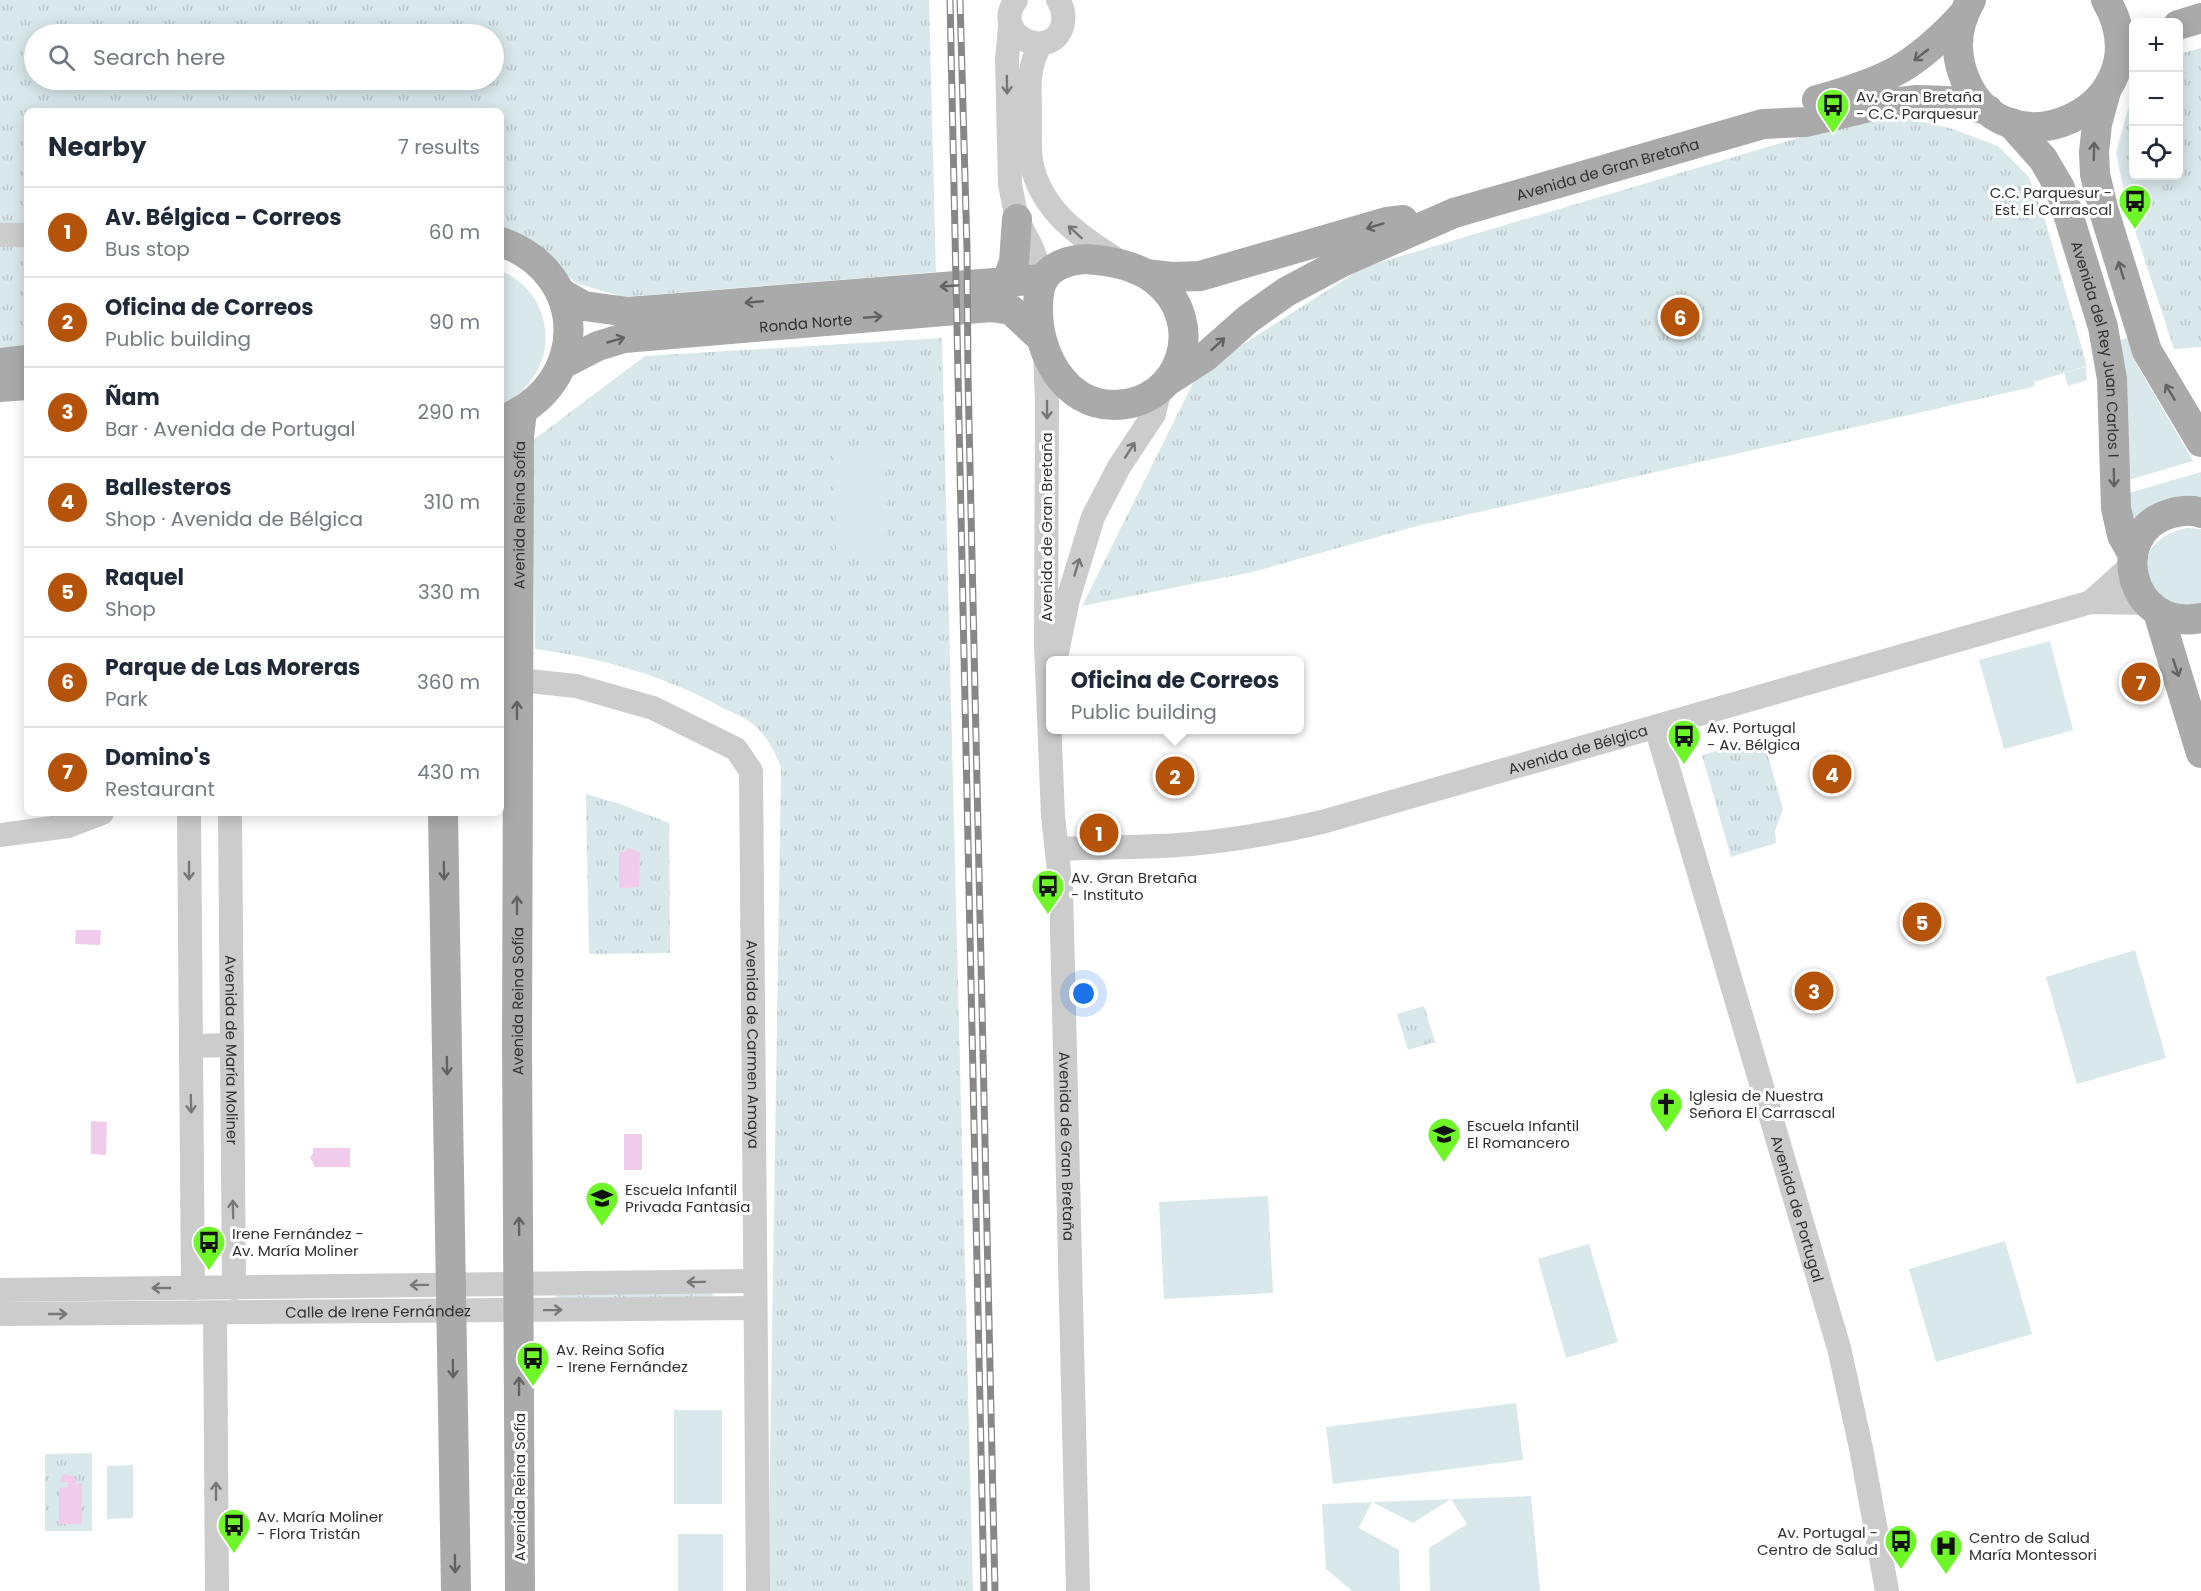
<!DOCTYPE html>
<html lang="en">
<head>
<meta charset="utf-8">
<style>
  body { margin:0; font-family:Poppins,sans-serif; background:#f2f2f3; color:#1f2937 }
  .controls { position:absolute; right:18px; top:18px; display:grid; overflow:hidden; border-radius:9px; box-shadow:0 3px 15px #0003 }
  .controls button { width:54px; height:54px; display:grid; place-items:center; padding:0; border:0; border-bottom:2px solid #e0e1e3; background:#fff; color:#1f2937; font:30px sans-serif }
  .you { position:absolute; left:1084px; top:994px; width:21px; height:21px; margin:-15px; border:4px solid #fff; border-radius:50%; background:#1a73e8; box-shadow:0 0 0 9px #1a73e833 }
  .badge { display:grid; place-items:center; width:39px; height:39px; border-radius:50%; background:#b45309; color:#fff; font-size:20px; font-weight:700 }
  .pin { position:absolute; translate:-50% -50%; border:3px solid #fff; box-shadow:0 2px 6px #0006 }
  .popup { position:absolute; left:1046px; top:656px; width:258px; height:78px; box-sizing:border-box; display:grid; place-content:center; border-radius:9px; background:#fff; filter:drop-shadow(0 2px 4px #0005); font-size:20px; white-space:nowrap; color:#747a83 }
  .popup b { font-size:22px; color:#1f2937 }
  .popup::after { content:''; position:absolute; left:50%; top:100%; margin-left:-12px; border:12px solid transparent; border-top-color:#fff }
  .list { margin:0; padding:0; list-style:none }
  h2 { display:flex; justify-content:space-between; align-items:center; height:78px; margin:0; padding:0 24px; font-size:26px }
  h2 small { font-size:20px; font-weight:400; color:#747a83 }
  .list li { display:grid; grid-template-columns:39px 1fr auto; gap:18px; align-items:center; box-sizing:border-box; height:90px; padding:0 24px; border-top:2px solid #e0e1e3 }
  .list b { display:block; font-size:22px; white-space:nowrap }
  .list p { margin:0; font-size:20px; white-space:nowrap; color:#747a83 }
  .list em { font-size:20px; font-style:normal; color:#747a83 }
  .icon { flex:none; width:33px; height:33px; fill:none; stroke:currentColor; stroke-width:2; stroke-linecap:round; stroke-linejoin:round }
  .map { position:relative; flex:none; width:2201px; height:1591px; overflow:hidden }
  .search { position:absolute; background:#fff; box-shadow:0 3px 15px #0003; left:24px; top:24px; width:480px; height:66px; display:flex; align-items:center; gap:15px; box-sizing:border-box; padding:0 21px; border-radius:33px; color:#747a83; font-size:22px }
  .panel { position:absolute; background:#fff; box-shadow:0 3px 15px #0003; left:24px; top:108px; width:480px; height:708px; border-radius:9px }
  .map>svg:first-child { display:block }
  .grass { fill:url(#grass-tufts); fill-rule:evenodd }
  .garden { fill:#d9e8eb }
  .water { fill:#f1cbec }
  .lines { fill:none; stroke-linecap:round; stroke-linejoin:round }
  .minor { stroke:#ccc; stroke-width:24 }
  .major { stroke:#aaa; stroke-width:30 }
  .rail-casing { stroke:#878787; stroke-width:7 }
  .rail { stroke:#fff; stroke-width:4.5; stroke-dasharray:14; stroke-linecap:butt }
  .oneway { stroke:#626262 }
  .oneway2 { stroke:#777 }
  .labels { text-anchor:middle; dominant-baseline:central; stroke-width:6; stroke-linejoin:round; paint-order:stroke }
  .poi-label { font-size:15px; fill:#323232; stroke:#fff; text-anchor:start }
  .street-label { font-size:15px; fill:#323232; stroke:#fff }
</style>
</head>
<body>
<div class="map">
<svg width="2201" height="1591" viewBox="0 0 2201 1591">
  <defs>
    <pattern id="grass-tufts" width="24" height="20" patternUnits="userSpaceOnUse" patternTransform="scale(1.5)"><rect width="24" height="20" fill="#d9e8eb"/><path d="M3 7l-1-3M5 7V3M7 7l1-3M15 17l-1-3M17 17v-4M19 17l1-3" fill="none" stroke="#bbc7ca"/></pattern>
  </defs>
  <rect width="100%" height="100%" fill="#fff"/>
  <g class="grass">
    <path d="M0 0H929L936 272 623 297 576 283 533 245 501 233V111H27V346L0 348ZM34 34H494V80H34Z"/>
    <path d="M2201 48V347L2174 349 2126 203 2116 152 2131 99 2133 96 2134 176H2178L2179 54Z"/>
    <path d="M1882 113 1950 128 1998 146 2029 177 2045 220 2087 366 2034 382 2035 386 2024 389 1417 526 1252 572 1082 606 1198 373 1364 267Z"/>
    <path d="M942 338 973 1591H768L781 768C775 752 768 738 755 726 747 718 733 713 723 708 664 675 601 658 535 649L532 441 645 356Z"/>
    <path d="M1763 738 1783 809 1775 831 1776 843 1731 857 1702 755Z"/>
    <path d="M586 794 620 804 669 823 670 953 589 954Z"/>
    <path d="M1424 1006 1435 1042 1408 1050 1397 1014Z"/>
    <path d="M713 1292V1299L556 1301V1294Z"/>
    <path d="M92 1453V1531H45V1454Z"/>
  </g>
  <g class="garden">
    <path d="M501 271C545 288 560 345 530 382 523 391 513 400 501 404Z"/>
    <path d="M2127 338 2137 365 2193 461 2125 481 2116 341Z"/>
    <path d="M2086 367 2087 380 2068 386 2064 373Z"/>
    <path d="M885 450 887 552 836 553 834 451Z"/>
    <path d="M2201 472V499L2137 519 2132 518 2122 495Z"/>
    <path d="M2187 528 2201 529V615L2151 594C2150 585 2145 574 2146 565 2148 543 2168 532 2187 528Z"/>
    <path d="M2050 641 2073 730 2004 749 1979 660Z"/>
    <path d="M2135 950 2166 1058 2077 1084 2046 977Z"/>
    <path d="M1268 1196 1273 1293 1164 1299 1159 1202Z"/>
    <path d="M2005 1241 2032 1334 1936 1362 1909 1269Z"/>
    <path d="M1589 1244 1618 1342 1566 1358 1538 1259Z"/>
    <path d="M1516 1403 1523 1460 1333 1484 1326 1427Z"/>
    <rect x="674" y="1410" width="48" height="94"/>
    <path d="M133 1465V1518L107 1519V1466Z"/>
    <path d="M1531 1496 1540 1591H1430L1429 1548 1467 1524 1451 1499 1413 1523 1372 1502 1359 1528 1399 1550 1400 1591H1352L1326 1569 1322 1504Z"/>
    <rect x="678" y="1534" width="45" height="57"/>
  </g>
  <g class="water">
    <path d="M628 848 640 852 639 887 619 888V852H625Z"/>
    <path d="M76 930H101L100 945 75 944Z"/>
    <path d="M91 1121 107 1122 106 1155 91 1154Z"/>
    <rect x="624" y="1134" width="18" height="36"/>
    <path d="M313 1148H350V1167H314L313 1162 310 1158 313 1153Z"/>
    <path d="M64 1474 75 1477 77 1487 78 1483H82V1524H59V1488L68 1487V1482H59Z"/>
  </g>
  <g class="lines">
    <g class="minor">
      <path d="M1016 0C990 35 1050 62 1062 27 1065 17 1063 8 1058 0"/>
      <path d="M1010 27 1007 59 1010 185 1017 219 1032 248 1043 279"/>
      <path d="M1041 44C1028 65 1029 86 1030 110 1030 127 1029 144 1031 161 1040 210 1080 237 1119 261"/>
      <path d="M0 235H27"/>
      <path id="s1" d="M1045 351 1047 403 1046 643 1053 816 1061 889 1078 1591"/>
      <path d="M2091 602 2132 565"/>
      <path d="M1057 652 1068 599 1093 517 1119 467 1154 414 1160 389"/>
      <path id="s2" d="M501 678 576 686 653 708 736 749 751 771 758 1591"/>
      <path id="s3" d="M1656 727 1839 1348 1861 1448 1887 1591"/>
      <path d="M189 813 193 1288"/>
      <path id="s4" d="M230 813 234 1288"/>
      <path d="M0 835 68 826 102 813"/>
      <path id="s5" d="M1058 849C1102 847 1146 848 1191 844 1235 840 1279 832 1322 822L2091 602 2147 603"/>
      <path d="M191 1046 232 1045"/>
      <path d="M0 1290 754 1281"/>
      <path d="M215 1313 217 1591"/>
      <path id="s6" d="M0 1314 755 1308"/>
    </g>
    <g class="major">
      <path d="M1971 0C1958 22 1954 46 1962 71 1998 184 2169 108 2106 0"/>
      <path d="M2178 25 2201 18"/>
      <path d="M2106 91 2097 124 2094 152 2095 174 2103 208 2147 351 2201 442"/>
      <path d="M1817 100C1886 81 1914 68 1963 15"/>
      <path id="s7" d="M2011 123 2043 159 2060 188 2103 327 2112 379 2116 508 2122 535 2133 555"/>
      <path d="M501 242C590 273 591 384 504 419"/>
      <path d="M1086 259C1111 261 1135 265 1155 280 1208 321 1183 404 1114 405 1064 405 1037 352 1038 308 1038 298 1039 285 1045 277 1054 264 1071 260 1086 259Z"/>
      <path d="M1146 274 1172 277 1200 276 1387 222 1403 220"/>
      <path d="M1007 281 1014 262 1017 219"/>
      <path d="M561 293 584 306 628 312 1043 279"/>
      <path d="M0 363 27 360"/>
      <path id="s8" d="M563 364 598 346 624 338 991 307 1011 310 1041 338"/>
      <path id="s9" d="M1171 379 1205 357 1248 319 1286 292 1342 262 1454 213 1763 124 1806 122 1883 104 1917 100 1948 101 1988 110"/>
      <path d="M0 387 27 385"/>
      <path d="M2201 513C2190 509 2179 511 2169 514 2107 533 2128 632 2201 618"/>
      <path d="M2158 612 2201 753"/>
      <path d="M443 813 456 1591"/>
      <path id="s10" d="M520 1591 517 1043 519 436 522 412"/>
    </g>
    <defs>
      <g id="rail">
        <path d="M950 0 984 1591"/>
        <path d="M960 0 967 249 968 377 995 1591"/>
      </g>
    </defs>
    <use href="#rail" class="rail-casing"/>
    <use href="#rail" class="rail"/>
  </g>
  <defs><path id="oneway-shaft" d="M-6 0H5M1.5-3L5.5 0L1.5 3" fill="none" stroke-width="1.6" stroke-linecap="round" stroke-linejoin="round" transform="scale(1.5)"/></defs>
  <g class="oneway">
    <use href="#oneway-shaft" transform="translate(1921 55) rotate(142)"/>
    <use href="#oneway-shaft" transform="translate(2094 151) rotate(-89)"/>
    <use href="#oneway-shaft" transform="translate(1375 226) rotate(163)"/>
    <use href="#oneway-shaft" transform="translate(2121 270) rotate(-107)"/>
    <use href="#oneway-shaft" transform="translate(949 286) rotate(176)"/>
    <use href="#oneway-shaft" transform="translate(754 302) rotate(175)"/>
    <use href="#oneway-shaft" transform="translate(873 317) rotate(-5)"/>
    <use href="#oneway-shaft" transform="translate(616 340) rotate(-16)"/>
    <use href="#oneway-shaft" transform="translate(1218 344) rotate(-43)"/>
    <use href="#oneway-shaft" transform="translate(2170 392) rotate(-121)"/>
    <use href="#oneway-shaft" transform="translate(2114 478) rotate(89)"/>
    <use href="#oneway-shaft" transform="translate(2176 668) rotate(72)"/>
    <use href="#oneway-shaft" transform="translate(517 710) rotate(-90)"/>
    <use href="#oneway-shaft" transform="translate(444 871) rotate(89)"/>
    <use href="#oneway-shaft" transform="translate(517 905) rotate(-90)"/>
    <use href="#oneway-shaft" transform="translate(447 1066) rotate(89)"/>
    <use href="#oneway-shaft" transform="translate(519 1226) rotate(-91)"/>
    <use href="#oneway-shaft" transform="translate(453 1369) rotate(89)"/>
    <use href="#oneway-shaft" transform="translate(519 1386) rotate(-90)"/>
    <use href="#oneway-shaft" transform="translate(455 1564) rotate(89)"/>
  </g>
  <g class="oneway2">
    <use href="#oneway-shaft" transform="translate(1007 85) rotate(89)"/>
    <use href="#oneway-shaft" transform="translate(1075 232) rotate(-138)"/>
    <use href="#oneway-shaft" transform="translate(1047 410) rotate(90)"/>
    <use href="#oneway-shaft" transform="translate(1130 450) rotate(-57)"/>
    <use href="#oneway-shaft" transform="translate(1077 567) rotate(-73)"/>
    <use href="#oneway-shaft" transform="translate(189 871) rotate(90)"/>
    <use href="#oneway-shaft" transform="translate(191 1104) rotate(89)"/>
    <use href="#oneway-shaft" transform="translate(233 1209) rotate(-91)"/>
    <use href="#oneway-shaft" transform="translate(696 1282) rotate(179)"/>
    <use href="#oneway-shaft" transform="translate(419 1285) rotate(179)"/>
    <use href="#oneway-shaft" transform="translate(161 1288) rotate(180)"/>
    <use href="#oneway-shaft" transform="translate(553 1310) rotate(-1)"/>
    <use href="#oneway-shaft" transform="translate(58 1314)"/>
    <use href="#oneway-shaft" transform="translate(216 1491) rotate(-90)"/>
  </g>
  <defs>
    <symbol id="bus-pin" viewBox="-11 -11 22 30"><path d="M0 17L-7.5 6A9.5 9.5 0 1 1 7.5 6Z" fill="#6ef628" stroke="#fff"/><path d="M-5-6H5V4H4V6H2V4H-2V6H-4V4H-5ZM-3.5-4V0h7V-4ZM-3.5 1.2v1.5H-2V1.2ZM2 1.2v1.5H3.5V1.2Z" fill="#111"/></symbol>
    <symbol id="church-pin" viewBox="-11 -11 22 30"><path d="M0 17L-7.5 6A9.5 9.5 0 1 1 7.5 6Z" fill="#6ef628" stroke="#fff"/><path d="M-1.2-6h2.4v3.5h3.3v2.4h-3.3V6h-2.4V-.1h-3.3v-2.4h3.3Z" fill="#111"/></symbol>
    <symbol id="school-pin" viewBox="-11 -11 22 30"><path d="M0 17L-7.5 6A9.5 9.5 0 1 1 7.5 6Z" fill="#6ef628" stroke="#fff"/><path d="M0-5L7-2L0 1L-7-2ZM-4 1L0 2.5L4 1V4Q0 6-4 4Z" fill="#111"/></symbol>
    <symbol id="hospital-pin" viewBox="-11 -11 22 30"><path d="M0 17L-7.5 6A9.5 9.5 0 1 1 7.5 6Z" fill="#6ef628" stroke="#fff"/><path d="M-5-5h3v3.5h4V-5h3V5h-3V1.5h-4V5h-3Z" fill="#111"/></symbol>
  </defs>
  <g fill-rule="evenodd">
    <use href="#bus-pin" x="1814" y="86" width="38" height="52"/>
    <use href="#bus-pin" x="2116" y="182" width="38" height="52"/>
    <use href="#bus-pin" x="1665" y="717" width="38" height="52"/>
    <use href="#bus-pin" x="1029" y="867" width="38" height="52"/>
    <use href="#church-pin" x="1647" y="1085" width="38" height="52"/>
    <use href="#school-pin" x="1425" y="1115" width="38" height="52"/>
    <use href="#school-pin" x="583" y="1179" width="38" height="52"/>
    <use href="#bus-pin" x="190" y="1223" width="38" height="52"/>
    <use href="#bus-pin" x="514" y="1339" width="38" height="52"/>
    <use href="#bus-pin" x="215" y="1506" width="38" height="52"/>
    <use href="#bus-pin" x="1882" y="1522" width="38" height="52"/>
    <use href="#hospital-pin" x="1927" y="1527" width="38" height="52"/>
  </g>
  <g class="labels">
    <g class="poi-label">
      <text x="1856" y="96">Av. Gran Bretaña<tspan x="1856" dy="17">- C.C. Parquesur</tspan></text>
      <text x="2112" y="192" text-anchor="end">C.C. Parquesur -<tspan x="2112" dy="17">Est. El Carrascal</tspan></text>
      <text x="1707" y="727">Av. Portugal<tspan x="1707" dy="17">- Av. Bélgica</tspan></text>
      <text x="1071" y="877">Av. Gran Bretaña<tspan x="1071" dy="17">- Instituto</tspan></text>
      <text x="1689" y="1095">Iglesia de Nuestra<tspan x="1689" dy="17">Señora El Carrascal</tspan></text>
      <text x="1467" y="1125">Escuela Infantil<tspan x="1467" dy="17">El Romancero</tspan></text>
      <text x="625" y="1189">Escuela Infantil<tspan x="625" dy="17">Privada Fantasía</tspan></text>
      <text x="232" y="1233">Irene Fernández -<tspan x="232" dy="17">Av. María Moliner</tspan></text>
      <text x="556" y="1349">Av. Reina Sofía<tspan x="556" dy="17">- Irene Fernández</tspan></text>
      <text x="257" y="1516">Av. María Moliner<tspan x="257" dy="17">- Flora Tristán</tspan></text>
      <text x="1878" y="1532" text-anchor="end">Av. Portugal -<tspan x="1878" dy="17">Centro de Salud</tspan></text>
      <text x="1969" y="1537">Centro de Salud<tspan x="1969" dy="17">María Montessori</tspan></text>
    </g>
    <g class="street-label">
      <text stroke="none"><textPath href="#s9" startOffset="490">Avenida de Gran Bretaña</textPath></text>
      <text stroke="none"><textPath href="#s8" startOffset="249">Ronda Norte</textPath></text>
      <text stroke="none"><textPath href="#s7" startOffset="248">Avenida del Rey Juan Carlos I</textPath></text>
      <text stroke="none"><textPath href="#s10" startOffset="1076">Avenida Reina Sofía</textPath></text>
      <text transform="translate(1046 527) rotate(-90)">Avenida de Gran Bretaña</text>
      <text stroke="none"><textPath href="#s5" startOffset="532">Avenida de Bélgica</textPath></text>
      <text stroke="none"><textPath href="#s10" startOffset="590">Avenida Reina Sofía</textPath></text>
      <text stroke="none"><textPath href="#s2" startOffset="548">Avenida de Carmen Amaya</textPath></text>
      <text stroke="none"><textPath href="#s4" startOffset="237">Avenida de María Moliner</textPath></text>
      <text stroke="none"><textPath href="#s1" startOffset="796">Avenida de Gran Bretaña</textPath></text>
      <text stroke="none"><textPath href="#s3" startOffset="502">Avenida de Portugal</textPath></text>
      <text stroke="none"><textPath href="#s6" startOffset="378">Calle de Irene Fernández</textPath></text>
      <text transform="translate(519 1487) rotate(-90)">Avenida Reina Sofía</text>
    </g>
  </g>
</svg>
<div class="controls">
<button>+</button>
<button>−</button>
<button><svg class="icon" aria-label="locate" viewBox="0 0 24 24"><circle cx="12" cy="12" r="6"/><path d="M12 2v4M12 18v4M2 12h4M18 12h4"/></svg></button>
</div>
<div class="you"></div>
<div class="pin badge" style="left:1099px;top:833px">1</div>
<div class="pin badge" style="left:1175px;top:776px">2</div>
<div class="popup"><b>Oficina de Correos</b>Public building</div>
<div class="pin badge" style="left:1814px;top:991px">3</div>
<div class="pin badge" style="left:1832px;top:774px">4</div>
<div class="pin badge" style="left:1922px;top:922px">5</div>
<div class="pin badge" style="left:1680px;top:317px">6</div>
<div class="pin badge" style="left:2141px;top:682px">7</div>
<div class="search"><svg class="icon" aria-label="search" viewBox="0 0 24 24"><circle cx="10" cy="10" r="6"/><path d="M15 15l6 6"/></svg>Search here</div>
<section class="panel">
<h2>Nearby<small>7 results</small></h2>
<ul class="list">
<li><span class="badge">1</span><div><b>Av. Bélgica - Correos</b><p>Bus stop</p></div><em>60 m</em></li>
<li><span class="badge">2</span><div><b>Oficina de Correos</b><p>Public building</p></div><em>90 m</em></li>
<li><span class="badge">3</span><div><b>Ñam</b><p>Bar · Avenida de Portugal</p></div><em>290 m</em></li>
<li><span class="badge">4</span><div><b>Ballesteros</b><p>Shop · Avenida de Bélgica</p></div><em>310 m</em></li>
<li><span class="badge">5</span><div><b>Raquel</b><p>Shop</p></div><em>330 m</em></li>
<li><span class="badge">6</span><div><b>Parque de Las Moreras</b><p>Park</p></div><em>360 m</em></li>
<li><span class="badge">7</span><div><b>Domino's</b><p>Restaurant</p></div><em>430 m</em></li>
</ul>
</section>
</div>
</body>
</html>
